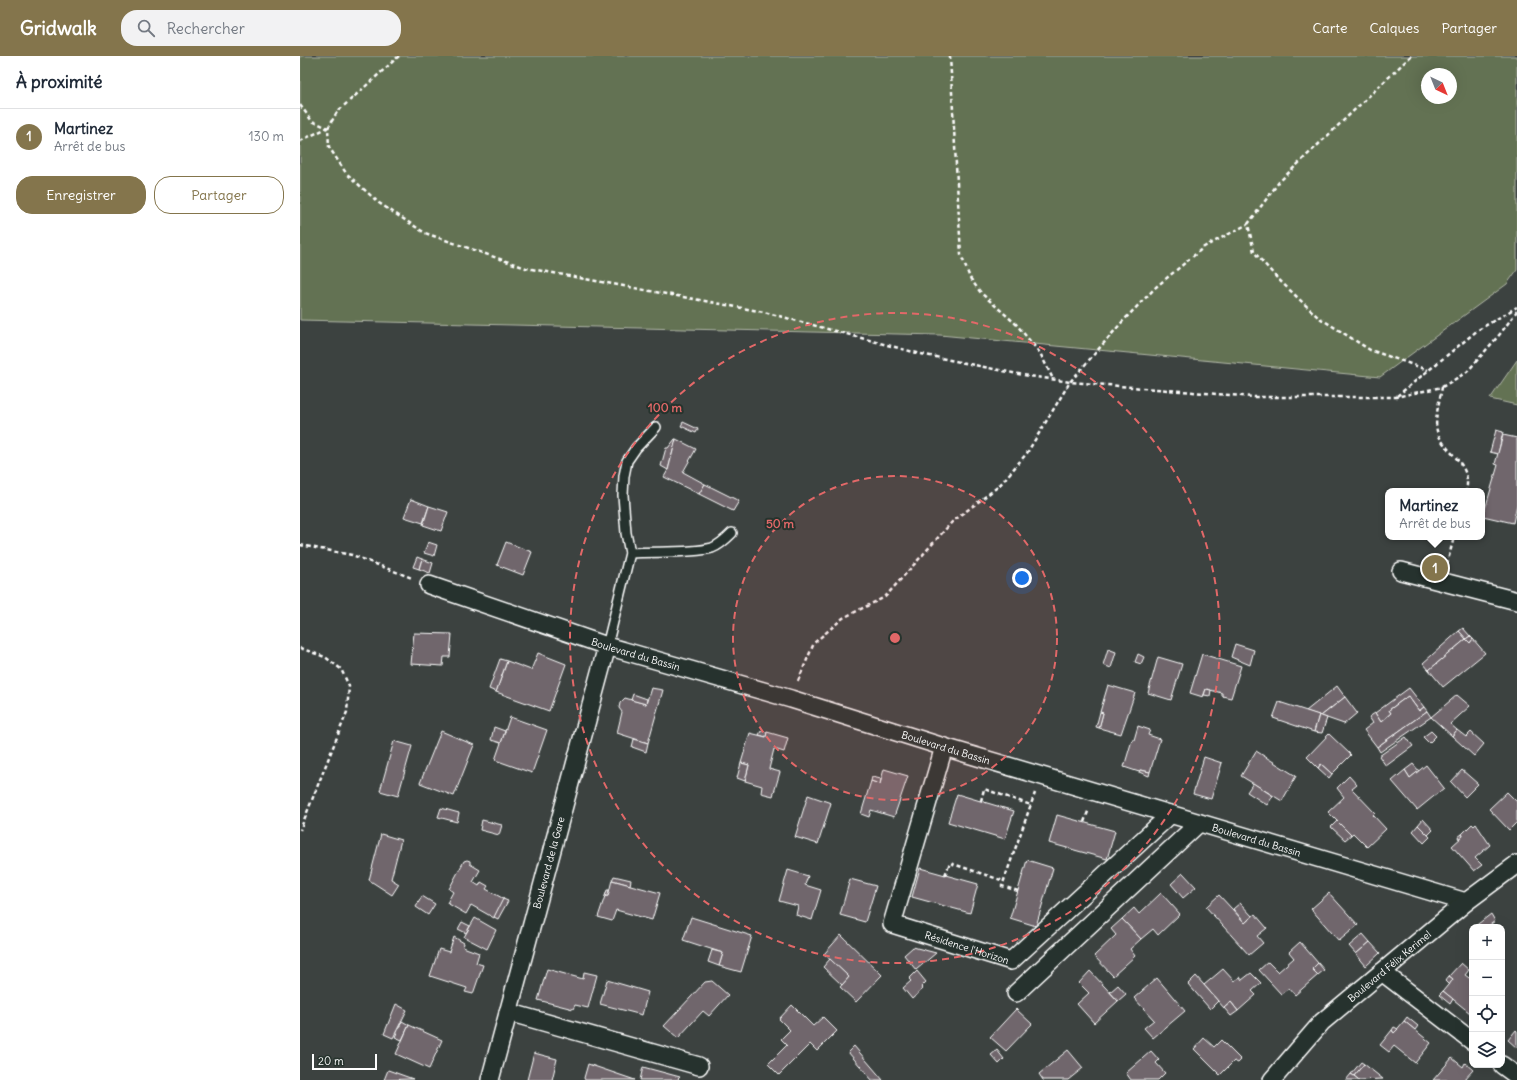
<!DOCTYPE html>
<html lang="fr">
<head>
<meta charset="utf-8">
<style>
  body { margin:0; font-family:Delius,sans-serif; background:#f2f2f3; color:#1f2937 }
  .controls { position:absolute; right:12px; bottom:12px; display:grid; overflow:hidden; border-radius:8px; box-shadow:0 4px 16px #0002 }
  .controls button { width:36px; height:36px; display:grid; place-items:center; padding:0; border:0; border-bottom:1px solid #e0e1e3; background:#fff; color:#1f2937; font:20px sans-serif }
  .compass { position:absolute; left:1121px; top:12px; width:36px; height:36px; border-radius:50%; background:#fff; box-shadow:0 4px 16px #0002; rotate:137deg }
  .scale { position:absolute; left:12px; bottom:10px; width:65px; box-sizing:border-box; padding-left:4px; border:2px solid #fff; border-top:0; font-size:11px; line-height:14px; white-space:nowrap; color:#fff; -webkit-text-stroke:3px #26332d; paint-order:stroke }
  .you { position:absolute; left:722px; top:522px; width:14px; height:14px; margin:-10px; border:3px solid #fff; border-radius:50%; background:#1a73e8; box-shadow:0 0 0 6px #1a73e833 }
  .badge { display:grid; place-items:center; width:26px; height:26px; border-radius:50%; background:#84754c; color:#fff; font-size:13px; font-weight:700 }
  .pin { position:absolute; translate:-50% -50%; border:2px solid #fff; box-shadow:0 1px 4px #0006 }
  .popup { position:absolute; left:1085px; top:432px; width:100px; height:52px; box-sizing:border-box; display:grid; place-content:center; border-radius:8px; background:#fff; filter:drop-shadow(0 1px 3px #0005); font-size:13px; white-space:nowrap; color:#747a83 }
  .popup b { font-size:15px; color:#1f2937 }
  .popup::after { content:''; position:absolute; left:50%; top:100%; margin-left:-8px; border:8px solid transparent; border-top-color:#fff }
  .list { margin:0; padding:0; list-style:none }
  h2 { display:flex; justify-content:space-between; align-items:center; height:52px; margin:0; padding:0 16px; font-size:17px }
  h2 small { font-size:13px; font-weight:400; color:#747a83 }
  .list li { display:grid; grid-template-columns:26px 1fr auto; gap:12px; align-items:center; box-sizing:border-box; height:56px; padding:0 16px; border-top:1px solid #e0e1e3 }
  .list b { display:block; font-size:15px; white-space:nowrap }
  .list p { margin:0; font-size:13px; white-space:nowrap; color:#747a83 }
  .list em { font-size:13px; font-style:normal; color:#747a83 }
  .actions { display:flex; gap:8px; padding:12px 16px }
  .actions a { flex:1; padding:9px 0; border:1px solid #84754c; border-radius:16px; text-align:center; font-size:14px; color:#84754c }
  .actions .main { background:#84754c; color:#fff }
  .icon { flex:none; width:22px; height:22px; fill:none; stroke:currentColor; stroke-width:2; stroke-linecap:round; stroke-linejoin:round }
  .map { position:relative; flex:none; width:1217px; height:1024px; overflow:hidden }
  header { display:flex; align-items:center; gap:24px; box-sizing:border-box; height:56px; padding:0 20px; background:#84754c; color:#fff }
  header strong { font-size:19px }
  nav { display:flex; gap:22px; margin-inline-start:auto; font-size:14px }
  .search { width:280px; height:36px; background:#f2f2f3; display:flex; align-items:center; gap:10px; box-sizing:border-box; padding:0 14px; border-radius:16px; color:#747a83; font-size:15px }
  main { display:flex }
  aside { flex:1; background:#fff }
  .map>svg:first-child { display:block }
  .green { fill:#647253; stroke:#b2b8a9; fill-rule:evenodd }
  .building { fill:#70666c; stroke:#fff }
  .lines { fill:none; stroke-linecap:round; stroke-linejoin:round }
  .service-casing { stroke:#fff; stroke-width:12 }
  .minor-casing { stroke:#fff; stroke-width:20 }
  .path { stroke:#fff; stroke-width:2.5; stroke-dasharray:4 3; stroke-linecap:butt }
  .service { stroke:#26332d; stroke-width:9 }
  .minor { stroke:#26332d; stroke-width:17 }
  .ring { fill:none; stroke:#e26868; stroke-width:2; stroke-dasharray:7 5 }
  .labels { text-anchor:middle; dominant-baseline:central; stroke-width:4; stroke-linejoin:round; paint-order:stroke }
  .street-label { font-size:10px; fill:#fff; stroke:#26332d }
  .centre { fill:#e26868; stroke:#26332d; stroke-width:2 }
  .ring-label { font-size:12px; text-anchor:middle; font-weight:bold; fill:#e26868; stroke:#26332d; stroke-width:4; stroke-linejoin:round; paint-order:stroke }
</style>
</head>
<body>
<header>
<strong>Gridwalk</strong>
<div class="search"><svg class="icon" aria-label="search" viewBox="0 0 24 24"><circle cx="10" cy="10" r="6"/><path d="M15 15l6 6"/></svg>Rechercher</div>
<nav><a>Carte</a><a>Calques</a><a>Partager</a></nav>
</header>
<main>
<aside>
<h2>À proximité<small></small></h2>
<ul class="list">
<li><span class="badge">1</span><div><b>Martinez</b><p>Arrêt de bus</p></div><em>130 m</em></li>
</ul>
<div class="actions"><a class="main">Enregistrer</a><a>Partager</a></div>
</aside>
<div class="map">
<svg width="1217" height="1024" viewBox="0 0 1217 1024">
  <rect width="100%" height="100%" fill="#3c4240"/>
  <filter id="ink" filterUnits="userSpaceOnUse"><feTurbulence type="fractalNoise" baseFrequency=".025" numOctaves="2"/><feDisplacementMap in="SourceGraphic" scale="8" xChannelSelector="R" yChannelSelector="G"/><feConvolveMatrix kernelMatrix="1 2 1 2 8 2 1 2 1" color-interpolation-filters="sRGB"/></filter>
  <g filter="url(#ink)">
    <g class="green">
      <path d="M0 0H1217V214L1207 228 1080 321 640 279 0 264ZM1127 18H1151V42H1127Z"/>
      <path d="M1217 304V349L1190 343Z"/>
    </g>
    <g class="building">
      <path d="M383 366 398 373 396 377 381 370Z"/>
      <path d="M1196 374 1203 376 1198 398 1190 396Z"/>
      <path d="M1203 379 1217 382V448L1213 467 1183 460 1198 409 1195 408Z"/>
      <path d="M375 383H376L368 414 361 410 366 392H368Z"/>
      <path d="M376 383 396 393 383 416 405 428 399 438 364 421 368 414Z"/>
      <path d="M405 428 439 445 433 455 399 438Z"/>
      <path d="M111 443 129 450 123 467 104 461Z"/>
      <path d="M129 450 148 456 141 475 123 469Z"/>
      <path d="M128 486 137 489 134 500 124 497Z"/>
      <path d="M206 486 232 496 223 519 197 509Z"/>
      <path d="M117 501 122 503 119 513 113 511Z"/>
      <path d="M122 503 133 507 130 517 119 513Z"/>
      <path d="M1163 572 1170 580 1166 583 1159 575Z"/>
      <path d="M1159 575 1166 583 1129 614 1123 607Z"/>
      <path d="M114 577 152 578 150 601H144L143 610 111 608Z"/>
      <path d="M1170 580 1173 583 1170 587 1166 583Z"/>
      <path d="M1166 583 1170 587 1173 583 1185 597 1143 631 1129 614Z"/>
      <path d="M935 588 954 594 950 609 931 601Z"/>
      <path d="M808 593 816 596 811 612 803 609Z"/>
      <path d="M238 597 266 608 249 655 196 636 207 605 231 614Z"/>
      <path d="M838 598 844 601 841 608 835 606Z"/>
      <path d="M902 598 941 610 931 642 922 640V637L906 633 903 641 890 637Z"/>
      <path d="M858 601 882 608 871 644 848 637Z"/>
      <path d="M200 603 207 605 196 636 189 633Z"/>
      <path d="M808 629 835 637 821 678 799 672 803 657 800 656Z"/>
      <path d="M1037 630 1045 641 1021 660 1006 655Z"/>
      <path d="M351 632 363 634 348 687 317 677 322 656 319 652 320 647 325 642 346 648Z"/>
      <path d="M1109 632 1124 651 1119 655 1108 640 1089 654 1091 657 1081 666 1075 657Z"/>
      <path d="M906 633 911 634 910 640 904 639Z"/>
      <path d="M333 638 347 643 346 648 331 644Z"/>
      <path d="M1157 639 1170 650 1150 668 1157 674 1152 680 1131 661Z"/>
      <path d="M1108 640 1119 655 1124 651 1127 655 1077 691 1064 674 1073 667 1069 661 1075 657 1081 666 1091 657 1089 654Z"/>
      <path d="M1045 641 1057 657 1044 668 1021 660Z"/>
      <path d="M979 646 1019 659 1014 676 973 662Z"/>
      <path d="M1127 655 1131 661 1080 696 1077 691Z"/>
      <path d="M800 656 803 657 799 672 796 671Z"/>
      <path d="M1019 659 1027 662 1022 677 1014 676Z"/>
      <path d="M210 661 247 674 232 717 195 704Z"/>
      <path d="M838 670 850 674 848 679 860 683 850 716 840 714 839 716 824 711 832 684H834Z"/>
      <path d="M194 671 205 675 201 687 191 684Z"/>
      <path d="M1157 674 1166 681 1171 676 1184 688 1174 700 1152 680Z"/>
      <path d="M141 675 174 689 154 740 120 727Z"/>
      <path d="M461 675 467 676 466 681 459 679Z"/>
      <path d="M1131 675 1136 680 1129 687 1123 681Z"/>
      <path d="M467 676 488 682 484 696 474 693 469 713 480 716 473 740 461 737 462 730 445 725 449 709 441 707 450 677 466 681Z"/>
      <path d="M1029 678 1051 699 1032 718 1021 708 1018 712 1007 701Z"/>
      <path d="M1106 681 1113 690 1086 710 1079 700Z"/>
      <path d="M334 683 348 687 346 696 332 691Z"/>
      <path d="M94 685 112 690 98 740 80 735Z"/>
      <path d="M956 695 996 720 982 745 941 720Z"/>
      <path d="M904 701 922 707 911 743 893 738Z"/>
      <path d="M441 707 449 709 445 725 437 722Z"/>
      <path d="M1021 708 1032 718 1029 722 1018 712Z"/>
      <path d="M1113 708 1119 715 1110 722 1105 714Z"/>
      <path d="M1126 709 1144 732 1117 754 1092 725 1105 714 1110 722Z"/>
      <path d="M584 713 608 720 594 761 571 754 569 761 561 758 571 725 580 728Z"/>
      <path d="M840 714 850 716 849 720 839 716Z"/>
      <path d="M1162 714 1178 728 1165 741 1151 726Z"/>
      <path d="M1049 720 1057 729 1052 733 1075 757 1073 759 1086 773 1067 791 1053 777 1051 779 1028 756 1044 741 1037 732Z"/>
      <path d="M572 721 581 723 580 728 571 725Z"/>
      <path d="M953 727 973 740 967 749 947 736Z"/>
      <path d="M1207 736 1217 746V766L1209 774 1189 753Z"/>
      <path d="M657 738 714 755 705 783 648 766Z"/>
      <path d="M508 739 531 747 518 788 495 781Z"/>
      <path d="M141 752 159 757 157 766 138 761Z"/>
      <path d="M757 759 815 775 807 803 749 787Z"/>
      <path d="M1123 763 1133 774 1128 779 1118 769Z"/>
      <path d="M182 764 202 769 199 779 180 774Z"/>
      <path d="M1037 765 1051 779 1045 784 1031 771Z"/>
      <path d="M1172 768 1174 770 1176 768 1190 789 1175 802 1182 809 1174 815 1152 790 1163 780 1162 778Z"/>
      <path d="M1118 769 1130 781 1124 787 1113 775Z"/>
      <path d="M81 778 101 784 91 823 99 828 92 839 69 824Z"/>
      <path d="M1162 778 1163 780 1159 783 1158 781Z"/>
      <path d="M167 804 170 805V808L180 814 173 826 179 830 181 826 188 830 186 833 204 843 194 862 171 849 166 858 147 847 153 836 149 833 164 805Z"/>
      <path d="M727 804 753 812 736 870 710 862Z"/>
      <path d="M620 812 678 828 670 857 612 841Z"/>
      <path d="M488 814 508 820 505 829 521 834 512 864 496 859 498 850 479 845Z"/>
      <path d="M883 817 896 831 883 842 871 828Z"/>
      <path d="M314 820 331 824 330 829 312 824Z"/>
      <path d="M550 823 576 830 565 866 540 859Z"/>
      <path d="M312 824 360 837 352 864 316 854 312 865 298 861 305 840H308Z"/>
      <path d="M307 834H309L308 840H305Z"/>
      <path d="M861 837 880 858 858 879 853 873 841 883 822 863 834 852 839 858Z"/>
      <path d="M1029 837 1058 869 1039 885 1011 853Z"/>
      <path d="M919 839 945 867 955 858 967 872 957 880 963 887 949 899 906 851Z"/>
      <path d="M122 840 135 848 128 859 116 851Z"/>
      <path d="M203 843 208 845 198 863 194 861Z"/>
      <path d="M940 847 952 860 945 867 933 853Z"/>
      <path d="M1191 858 1195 865 1187 871H1174Z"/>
      <path d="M391 861 452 880 441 916 419 910 423 897 383 884Z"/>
      <path d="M175 862 196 874 187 893 164 881Z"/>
      <path d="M822 863 841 883 830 893 835 900 813 920 794 900 816 879 811 873Z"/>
      <path d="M162 866 170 870 166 877 158 873Z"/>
      <path d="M1063 878 1070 886 1056 898 1049 890Z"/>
      <path d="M541 879 582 919 556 946 540 931 549 921 524 898Z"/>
      <path d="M154 881 164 887 163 891 179 897 176 907 183 909 173 938 165 936 167 932 130 920 139 893 149 896Z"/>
      <path d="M1000 886 1018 907 1012 913 1018 919 995 939 989 932 981 938 959 914 968 906 978 916 994 902 989 896Z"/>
      <path d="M1070 886 1080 897 1066 910 1056 898Z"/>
      <path d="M613 891 636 897 616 914 604 899Z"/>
      <path d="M412 894 423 897 419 910 408 906Z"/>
      <path d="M530 903 549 921 542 929 523 911Z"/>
      <path d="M1018 907 1024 914 1018 919 1012 913Z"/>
      <path d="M1161 907 1169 914 1165 919 1172 924V954L1170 957 1143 935 1153 923 1149 920Z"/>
      <path d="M247 913 283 923 284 916 297 919 288 952 275 949 273 953 238 944Z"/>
      <path d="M923 913 934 925 940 921 942 924 951 917 961 927 952 935 956 939 938 955 931 946 924 952 904 929Z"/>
      <path d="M617 915 626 926 621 931 623 933 612 943 603 932 611 925 609 923Z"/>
      <path d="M790 915 818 945 794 967 777 948 789 937 779 927Z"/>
      <path d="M896 920 918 945 910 953 888 928Z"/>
      <path d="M1149 920 1153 923 1149 929 1145 925Z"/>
      <path d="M857 922 885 955 853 982 844 972 854 964 834 942Z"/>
      <path d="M307 924 348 936 342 959 300 948Z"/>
      <path d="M412 925 428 939 409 960 403 955 378 982 364 970 405 926Z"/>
      <path d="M818 929 826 938 818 945 810 936Z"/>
      <path d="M1143 935 1153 943 1150 948 1139 939Z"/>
      <path d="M931 946 938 955 931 960 924 952Z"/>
      <path d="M96 948 107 954 93 982 84 978Z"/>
      <path d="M492 949 513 970 523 961 537 975 517 995 510 988 479 1019 468 1008 487 989 481 983 490 974 479 963Z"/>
      <path d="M716 953 732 968 706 995 690 981Z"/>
      <path d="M1107 961 1118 970 1115 974 1104 965Z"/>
      <path d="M102 965 109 969 102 984 95 981Z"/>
      <path d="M1104 965 1131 987 1115 1007 1094 990 1089 996 1080 989 1092 974 1094 977Z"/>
      <path d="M109 969 142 984 129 1013 96 998Z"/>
      <path d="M1094 971 1098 973 1094 977 1092 974Z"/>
      <path d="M1216 974 1217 975V992L1208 984Z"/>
      <path d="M904 982 914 991 921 984 941 1004 938 1007 934 1005 920 1019 894 993Z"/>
      <path d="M554 990 583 1024H572L548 996Z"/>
      <path d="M697 994 704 1003 699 1008 691 999Z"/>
      <path d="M768 994 783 1012 768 1024H743L739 1018Z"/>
      <path d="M851 995 859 1004 856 1007 865 1017 858 1024H831L826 1017Z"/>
      <path d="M234 997 257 1003 252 1024H227Z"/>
      <path d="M1152 1002 1163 1011 1165 1007 1173 1014 1164 1024H1133Z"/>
      <path d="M1061 1006 1064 1008 1054 1020 1051 1018Z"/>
      <path d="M288 1008 335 1024H285L284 1022Z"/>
      <path d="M1064 1008 1083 1023 1059 1024 1054 1020Z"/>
      <path d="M343 1011 380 1021 377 1024H340Z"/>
      <path d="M88 1014 113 1023 84 1024Z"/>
      <path d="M1051 1018 1054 1020 1059 1024H1046Z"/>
    </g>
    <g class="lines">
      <defs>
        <g id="service">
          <path d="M330 497C354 495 390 498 412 492 420 489 426 483 432 477"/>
          <path d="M307 590 330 497 326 477 323 439 324 420 327 405 336 392 356 371"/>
        </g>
        <g id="minor">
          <path d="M1101 515 1217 545"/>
          <path id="s1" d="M129 529 307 590 491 643 644 691 1166 846"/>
          <path id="s2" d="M644 691 592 868 711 905 871 758"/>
          <path d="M1082 916 1172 985"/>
          <path d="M716 937 899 767"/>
          <path d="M208 956 399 1010"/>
          <path d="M1202 1009 1217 1020"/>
          <path id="s3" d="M190 1024 307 590"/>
          <path id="s4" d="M972 1024 1022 966 1166 846 1217 808"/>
        </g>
      </defs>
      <use href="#service" class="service-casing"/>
      <use href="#minor" class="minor-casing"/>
      <g class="path">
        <path d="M99 0 37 56 28 72 29 91 46 117 79 147 125 177 226 212 464 256 621 298 723 319 770 326 954 341H1096L1142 331 1167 316 1200 278 1217 255"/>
        <path d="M650 0 661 199 670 222 681 237 716 268 740 297 753 323"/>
        <path d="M1111 0 979 126 948 168 954 196 976 221 1018 261 1070 294 1128 314"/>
        <path d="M0 49 12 65 28 72"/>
        <path d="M0 85 27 72"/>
        <path d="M1142 331C1140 344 1134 362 1137 375 1144 397 1173 407 1166 435"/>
        <path d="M1097 340 1178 274 1217 251"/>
        <path d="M0 489 52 499 112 522"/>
        <path d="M1147 508 1154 481"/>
        <path d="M0 592 25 601 41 613 49 630 47 656 0 774"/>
        <path d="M498 625 514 587 543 562 585 541 652 466 699 430 727 397 770 326 823 265 856 231 904 191 948 168"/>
        <path d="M681 745 684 733 731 749"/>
        <path d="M784 766 789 753"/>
        <path d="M645 819 650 807 704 825"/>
        <path d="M718 835 702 830 735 737"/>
      </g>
      <use href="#service" class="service"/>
      <use href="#minor" class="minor"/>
    </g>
  </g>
  <circle cx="595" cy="582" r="162" fill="#e26868" fill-opacity=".12"/>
  <g class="ring">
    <circle cx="595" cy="582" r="162"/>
    <circle cx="595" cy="582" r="325"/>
  </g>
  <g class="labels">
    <g class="street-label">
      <text stroke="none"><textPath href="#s1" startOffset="218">Boulevard du Bassin</textPath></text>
      <text stroke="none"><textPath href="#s1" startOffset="542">Boulevard du Bassin</textPath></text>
      <text stroke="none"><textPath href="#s1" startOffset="866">Boulevard du Bassin</textPath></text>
      <text stroke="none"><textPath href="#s3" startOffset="225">Boulevard de la Gare</textPath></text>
      <text stroke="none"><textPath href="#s2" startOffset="263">Résidence l'Horizon</textPath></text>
      <text stroke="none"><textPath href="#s4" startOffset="164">Boulevard Félix Kerimel</textPath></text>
    </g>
  </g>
  <circle cx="595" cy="582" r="6" class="centre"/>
  <g class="ring-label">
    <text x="365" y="356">100 m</text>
    <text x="480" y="472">50 m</text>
  </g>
</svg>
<div class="controls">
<button>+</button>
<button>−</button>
<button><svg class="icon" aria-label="locate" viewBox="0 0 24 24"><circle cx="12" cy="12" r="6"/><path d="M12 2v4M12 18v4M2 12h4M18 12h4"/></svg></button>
<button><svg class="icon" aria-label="layers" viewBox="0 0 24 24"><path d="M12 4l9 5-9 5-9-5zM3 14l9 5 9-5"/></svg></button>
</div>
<svg class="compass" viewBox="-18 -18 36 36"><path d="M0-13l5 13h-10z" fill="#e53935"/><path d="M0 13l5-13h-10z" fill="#747a83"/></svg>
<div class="scale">20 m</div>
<div class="you"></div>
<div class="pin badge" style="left:1135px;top:512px">1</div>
<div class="popup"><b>Martinez</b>Arrêt de bus</div>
</div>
</main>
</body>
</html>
